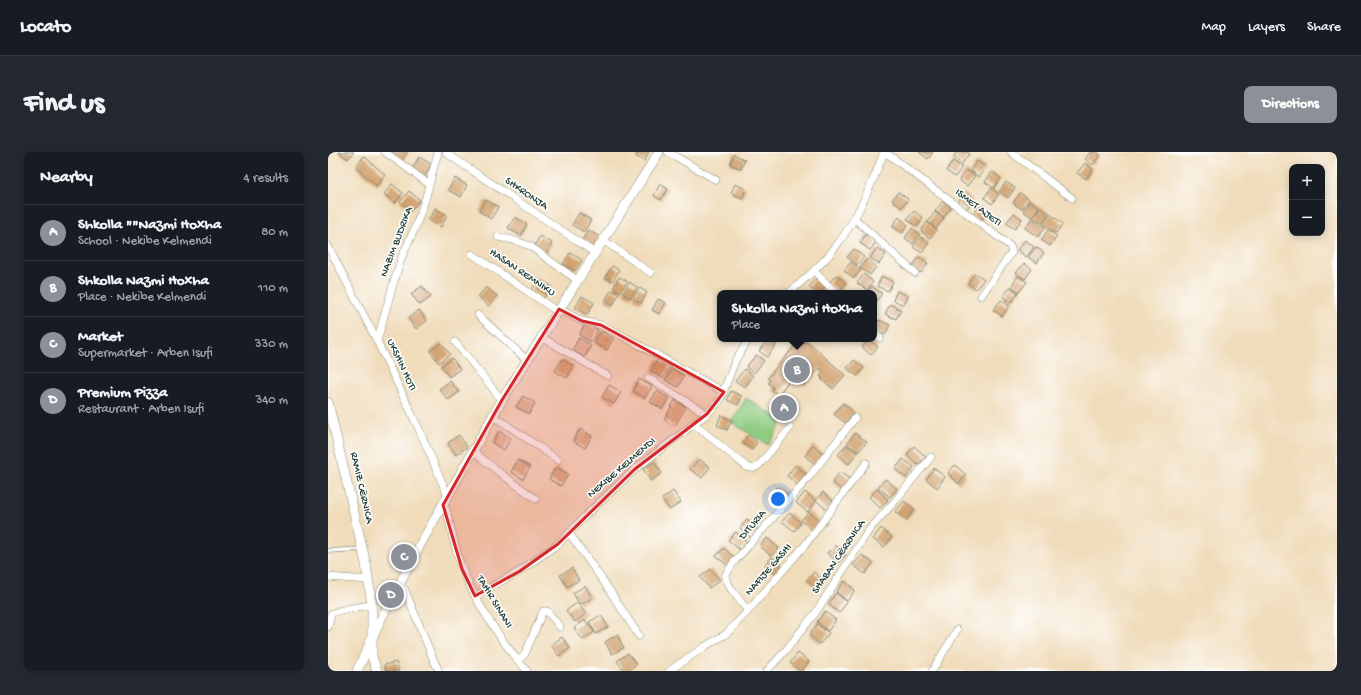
<!DOCTYPE html>
<html lang="en">
<head>
<meta charset="utf-8">
<style>
  body { margin:0; font-family:"Gochi Hand",sans-serif; background:#242831; color:#f1f3f6 }
  .controls { position:absolute; right:12px; top:12px; display:grid; overflow:hidden; border-radius:8px; box-shadow:0 2px 10px #0003 }
  .controls button { width:36px; height:36px; display:grid; place-items:center; padding:0; border:0; border-bottom:1px solid #363941; background:#171b24; color:#f1f3f6; font:20px sans-serif }
  .you { position:absolute; left:450px; top:347px; width:14px; height:14px; margin:-10px; border:3px solid #fff; border-radius:50%; background:#1a73e8; box-shadow:0 0 0 6px #1a73e833 }
  .badge { display:grid; place-items:center; width:26px; height:26px; border-radius:50%; background:#8c9099; color:#fff; font-size:13px; font-weight:700 }
  .pin { position:absolute; translate:-50% -50%; border:2px solid #fff; box-shadow:0 1px 4px #0006 }
  .popup { position:absolute; left:389px; top:138px; width:160px; height:52px; box-sizing:border-box; display:grid; place-content:center; border-radius:8px; background:#171b24; filter:drop-shadow(0 1px 3px #0005); font-size:13px; white-space:nowrap; color:#9ea1a6 }
  .popup b { font-size:15px; color:#f1f3f6 }
  .popup::after { content:''; position:absolute; left:50%; top:100%; margin-left:-8px; border:8px solid transparent; border-top-color:#171b24 }
  .list { margin:0; padding:0; list-style:none }
  h2 { display:flex; justify-content:space-between; align-items:center; height:52px; margin:0; padding:0 16px; font-size:17px }
  h2 small { font-size:13px; font-weight:400; color:#9ea1a6 }
  .list li { display:grid; grid-template-columns:26px 1fr auto; gap:12px; align-items:center; box-sizing:border-box; height:56px; padding:0 16px; border-top:1px solid #363941 }
  .list b { display:block; font-size:15px; white-space:nowrap }
  .list p { margin:0; font-size:13px; white-space:nowrap; color:#9ea1a6 }
  .list em { font-size:13px; font-style:normal; color:#9ea1a6 }
  .map { position:relative; flex:none; width:1009px; height:519px; overflow:hidden; border-radius:8px }
  header { display:flex; align-items:center; gap:24px; box-sizing:border-box; height:56px; padding:0 20px; background:#171b24; border-bottom:1px solid #363941 }
  header strong { font-size:19px }
  nav { display:flex; gap:22px; margin-inline-start:auto; font-size:14px }
  .intro { display:flex; align-items:center; justify-content:space-between; box-sizing:border-box; height:96px; padding:0 24px }
  h1 { margin:0; font-size:28px }
  .button { padding:10px 18px; border-radius:8px; background:#8c9099; color:#fff; font-size:14px; font-weight:700 }
  main { display:flex; gap:24px; padding:0 24px }
  aside { flex:1; background:#171b24; border-radius:8px; box-shadow:0 2px 10px #0003 }
  .map>svg:first-child { display:block }
  .green { fill:#8fcc82; stroke:#57845b }
  .building { fill:#d2a26f }
  .lines { fill:none; stroke-linecap:round; stroke-linejoin:round }
  .service-casing { stroke:#888c77; stroke-width:5 }
  .minor-casing { stroke:#888c77; stroke-width:8 }
  .tertiary-casing { stroke:#888c77; stroke-width:10 }
  .service { stroke:#fff; stroke-width:3.5 }
  .minor { stroke:#fff; stroke-width:7 }
  .tertiary { stroke:#fff; stroke-width:9 }
  .marked { fill:#d62828; fill-opacity:0.2; stroke:#d62828; stroke-width:3; stroke-linejoin:round }
  .labels { text-anchor:middle; dominant-baseline:central; stroke-width:3; stroke-linejoin:round; paint-order:stroke }
  .street-label { font-size:11px; fill:#1f3d34; stroke:#fff }
</style>
</head>
<body>
<header>
<strong>Locato</strong>
<nav><a>Map</a><a>Layers</a><a>Share</a></nav>
</header>
<div class="intro"><h1>Find us</h1><a class="button">Directions</a></div>
<main>
<aside>
<h2>Nearby<small>4 results</small></h2>
<ul class="list">
<li><span class="badge">A</span><div><b>Shkolla &quot;&quot;Nazmi Hoxha</b><p>School · Nekibe Kelmendi</p></div><em>80 m</em></li>
<li><span class="badge">B</span><div><b>Shkolla Nazmi Hoxha</b><p>Place · Nekibe Kelmendi</p></div><em>110 m</em></li>
<li><span class="badge">C</span><div><b>Market</b><p>Supermarket · Arben Isufi</p></div><em>330 m</em></li>
<li><span class="badge">D</span><div><b>Premium Pizza</b><p>Restaurant · Arben Isufi</p></div><em>340 m</em></li>
</ul>
</aside>
<div class="map">
<svg width="1009" height="519" viewBox="0 0 1009 519">
  <rect width="100%" height="100%" fill="#fff"/>
  <filter id="ink" filterUnits="userSpaceOnUse"><feTurbulence type="fractalNoise" baseFrequency=".025" numOctaves="2"/><feDisplacementMap in="SourceGraphic" scale="8" xChannelSelector="R" yChannelSelector="G"/><feConvolveMatrix kernelMatrix="1 2 1 2 8 2 1 2 1" color-interpolation-filters="sRGB"/></filter>
  <filter id="wash" filterUnits="userSpaceOnUse"><feTurbulence type="fractalNoise" baseFrequency=".012" numOctaves="4" result="noise"/><feDisplacementMap in="SourceGraphic" scale="16" xChannelSelector="R" yChannelSelector="G"/><feGaussianBlur stdDeviation="0.9" result="paint"/><feColorMatrix in="noise" values="0 0 0 0 0 0 0 0 0 0 0 0 0 0 0 0 0 1.4 0 .05"/><feComposite in="paint" operator="in"/></filter>
  <g filter="url(#wash)">
    <rect width="100%" height="100%" fill="#f0dcba"/>
    <path class="green" d="M418 246 455 269 440 293 403 270Z"/>
    <g id="blocks">
      <g class="building">
        <path d="M10 0H26L20 7Z"/>
        <path d="M63 0H80L74 9 62 2Z"/>
        <path d="M310 0H321L316 9 308 5Z"/>
        <path d="M591 0H605L600 7Z"/>
        <path d="M629 0H639L641 2 634 12 625 5Z"/>
        <path d="M762 0H768L772 3 765 13 757 7Z"/>
        <path d="M406 2 417 8 413 17 402 12Z"/>
        <path d="M36 4 57 23 49 34 28 15Z"/>
        <path d="M91 5 103 12 97 24 84 17Z"/>
        <path d="M625 9 634 15 627 25 618 19Z"/>
        <path d="M649 9 658 15 651 25 642 19Z"/>
        <path d="M757 11 765 17 758 27 749 21Z"/>
        <path d="M638 18 647 24 639 34 631 28Z"/>
        <path d="M664 20 673 26 666 36 657 30Z"/>
        <path d="M127 26 139 33 133 45 120 38Z"/>
        <path d="M678 30 687 36 680 46 671 40Z"/>
        <path d="M64 32 75 41 67 51 56 42Z"/>
        <path d="M332 32 340 37 333 48 326 44Z"/>
        <path d="M407 32 418 37 414 46 403 41Z"/>
        <path d="M663 36 671 42 664 52 656 46Z"/>
        <path d="M81 39 92 48 83 58 72 50Z"/>
        <path d="M570 40 580 47 573 56 564 48Z"/>
        <path d="M636 41 645 48 638 58 629 52Z"/>
        <path d="M692 41 701 47 694 57 685 51Z"/>
        <path d="M158 48 170 55 163 67 151 59Z"/>
        <path d="M615 49 623 55 616 65 607 59Z"/>
        <path d="M702 49 711 55 704 65 695 59Z"/>
        <path d="M651 54 660 60 652 70 644 64Z"/>
        <path d="M712 55 721 61 714 71 705 65Z"/>
        <path d="M107 56 119 63 113 75 100 68Z"/>
        <path d="M586 59 595 66 589 75 579 67Z"/>
        <path d="M607 60 616 66 608 77 600 70Z"/>
        <path d="M251 61 263 68 256 80 244 73Z"/>
        <path d="M686 61 694 67 687 77 678 71Z"/>
        <path d="M722 62 735 72 728 81 715 72Z"/>
        <path d="M187 65 199 72 193 84 180 76Z"/>
        <path d="M571 65 580 73 574 81 564 74Z"/>
        <path d="M704 66 717 76 710 85 697 76Z"/>
        <path d="M599 70 609 78 602 86 593 79Z"/>
        <path d="M584 76 592 82 585 92 577 86Z"/>
        <path d="M260 78 272 85 265 97 253 90Z"/>
        <path d="M720 78 729 84 722 94 713 88Z"/>
        <path d="M538 82 548 90 542 98 532 91Z"/>
        <path d="M212 84 224 91 218 103 205 96Z"/>
        <path d="M593 85 601 91 594 101 585 95Z"/>
        <path d="M697 88 706 95 698 105 690 98Z"/>
        <path d="M708 95 716 101 709 111 700 105Z"/>
        <path d="M549 96 558 102 551 112 542 106Z"/>
        <path d="M526 97 536 105 529 113 519 105Z"/>
        <path d="M242 101 254 108 247 119 235 112Z"/>
        <path d="M591 105 600 111 593 121 584 115Z"/>
        <path d="M539 107 548 115 542 123 532 116Z"/>
        <path d="M523 110 533 118 526 126 516 119Z"/>
        <path d="M696 111 704 117 697 127 688 121Z"/>
        <path d="M284 114 291 118 285 129 277 125Z"/>
        <path d="M647 121 656 127 648 137 640 131Z"/>
        <path d="M536 122 545 130 539 138 529 131Z"/>
        <path d="M508 123 518 131 511 139 501 131Z"/>
        <path d="M554 124 565 130 560 139 549 134Z"/>
        <path d="M690 124 699 130 691 140 683 134Z"/>
        <path d="M291 125 299 129 293 140 285 136Z"/>
        <path d="M210 127 223 134 216 146 203 139Z"/>
        <path d="M487 127 497 134 492 141H488L481 135Z"/>
        <path d="M301 130 309 135 303 146 295 142Z"/>
        <path d="M94 134 103 145 92 153 83 142Z"/>
        <path d="M544 134 554 142 547 150 546 149V141H539Z"/>
        <path d="M158 135 169 144 161 154 150 145Z"/>
        <path d="M682 135 690 141 683 151 675 145Z"/>
        <path d="M311 136 319 140 313 151 305 147Z"/>
        <path d="M283 138 291 142 285 153 277 149Z"/>
        <path d="M569 139 580 144 576 153 565 148Z"/>
        <path d="M254 144 266 151 259 163 247 156Z"/>
        <path d="M330 147 338 151 331 162 324 158Z"/>
        <path d="M673 148 681 154 674 164 665 158Z"/>
        <path d="M562 152 573 158 568 167 557 162Z"/>
        <path d="M91 158 99 169 88 177 80 166Z"/>
        <path d="M551 168 562 173 557 183 546 177Z"/>
        <path d="M258 171 270 178 263 190 251 183Z"/>
        <path d="M273 179 285 186 279 198 266 191Z"/>
        <path d="M251 186 263 193 257 205 244 198Z"/>
        <path d="M440 187 448 193 439 205 431 199Z"/>
        <path d="M541 187 550 195 543 203 534 195Z"/>
        <path d="M480 190 517 223 505 237 493 227 495 226 492 224 495 220 492 216 476 233 462 219 458 223 461 227 459 229 460 230 450 243 444 238 445 235 440 231 442 228 440 226 469 191Z"/>
        <path d="M113 191 122 202 111 211 102 199Z"/>
        <path d="M428 203 436 209 426 221 418 215Z"/>
        <path d="M124 206 132 217 121 225 113 214Z"/>
        <path d="M234 207 246 214 239 226 227 219Z"/>
        <path d="M330 207 342 214 335 226 323 219Z"/>
        <path d="M526 208 536 216 529 224 519 216Z"/>
        <path d="M344 216 356 224 350 235 337 228Z"/>
        <path d="M417 217 425 224 417 235 407 229Z"/>
        <path d="M311 227 324 234 317 246 305 239Z"/>
        <path d="M122 229 131 240 120 248 111 237Z"/>
        <path d="M281 233 293 240 286 252 274 245Z"/>
        <path d="M329 239 341 246 334 257 322 250Z"/>
        <path d="M403 239 414 244 410 253 399 248Z"/>
        <path d="M195 244 207 251 201 262 188 255Z"/>
        <path d="M347 248 358 255 347 274 336 268Z"/>
        <path d="M515 251 526 260 517 271 506 262Z"/>
        <path d="M393 263 404 268 399 278 389 273Z"/>
        <path d="M252 277 264 284 257 296 245 289Z"/>
        <path d="M171 279 183 286 176 298 164 291Z"/>
        <path d="M527 281 539 290 530 300 519 292Z"/>
        <path d="M131 283 139 295 128 303 120 291Z"/>
        <path d="M420 283 429 290 424 298 414 291Z"/>
        <path d="M485 293 496 302 488 313 477 304Z"/>
        <path d="M518 293 529 301 521 312 510 303Z"/>
        <path d="M586 294 598 305 590 313 579 303Z"/>
        <path d="M371 307 382 315 374 326 362 317Z"/>
        <path d="M575 307 586 315 578 326 567 317Z"/>
        <path d="M190 308 202 315 195 327 183 320Z"/>
        <path d="M326 310 334 321 323 329 315 317Z"/>
        <path d="M467 313 478 322 470 333 459 324Z"/>
        <path d="M627 313 638 323 631 332 620 321Z"/>
        <path d="M228 315 240 322 233 334 221 327Z"/>
        <path d="M606 316 617 325 609 336 598 327Z"/>
        <path d="M512 320 523 328 515 339 504 330Z"/>
        <path d="M558 327 569 337 562 345 550 335Z"/>
        <path d="M449 335 460 343 451 354 440 346Z"/>
        <path d="M549 337 560 348 552 356 541 345Z"/>
        <path d="M345 339 353 350 342 358 334 347Z"/>
        <path d="M477 340 488 349 480 360 468 351Z"/>
        <path d="M495 340 506 350 499 358 488 348Z"/>
        <path d="M576 349 587 357 578 368 567 360Z"/>
        <path d="M481 360 492 370 484 378 473 368Z"/>
        <path d="M462 361 473 371 466 379 454 369Z"/>
        <path d="M419 368 430 378 423 386 412 376Z"/>
        <path d="M553 376 564 385 556 395 545 387Z"/>
        <path d="M408 380 419 390 412 398 400 388Z"/>
        <path d="M439 386 451 396 443 404 432 394Z"/>
        <path d="M507 393 518 403 510 411 499 401Z"/>
        <path d="M396 396 407 406 400 414 388 404Z"/>
        <path d="M534 403 545 411 537 422 525 413Z"/>
        <path d="M444 405 455 415 448 423 437 413Z"/>
        <path d="M244 416 251 428 239 435 232 423Z"/>
        <path d="M383 417 392 428 381 436 372 425Z"/>
        <path d="M486 420 497 430 490 439 479 428Z"/>
        <path d="M516 429 527 438 519 449 508 440Z"/>
        <path d="M257 434 264 446 252 453 245 441Z"/>
        <path d="M508 441 519 450 511 461 500 452Z"/>
        <path d="M249 451 258 462 247 470 238 459Z"/>
        <path d="M497 459 508 468 500 479 489 470Z"/>
        <path d="M273 463 280 475 268 482 261 470Z"/>
        <path d="M257 468 266 480 255 488 246 476Z"/>
        <path d="M489 472 501 481 492 492 481 483Z"/>
        <path d="M289 483 296 496 284 502 277 490Z"/>
        <path d="M234 485 242 496 231 504 223 493Z"/>
        <path d="M300 501 309 512 299 519H297L289 509Z"/>
        <path d="M470 501 481 509 474 519H471L462 511Z"/>
        <path d="M68 510 71 519H58L56 513Z"/>
      </g>
    </g>
  </g>
  <g filter="url(#ink)">
    <use href="#blocks" fill-opacity="0" stroke="#888c77" stroke-width="1"/>
    <g class="lines">
      <defs>
        <path id="service" d="M0 399 35 397"/>
        <g id="minor">
          <path d="M57 0 101 32"/>
          <path d="M340 0 388 28"/>
          <path d="M683 0 744 46"/>
          <path d="M118 1 267 101"/>
          <path d="M555 1 561 3 682 94 684 100 653 144"/>
          <path d="M527 67 587 121"/>
          <path d="M170 85 185 88 202 94 249 128"/>
          <path d="M275 88 323 121"/>
          <path d="M0 94 49 189 90 275 120 344"/>
          <path d="M144 102 230 160"/>
          <path d="M486 119 508 141"/>
          <path d="M461 141C478 126 496 111 509 93 530 65 544 33 556 0"/>
          <path d="M231 157 254 169 273 173 295 184 396 240"/>
          <path d="M150 163 199 208"/>
          <path d="M546 180 552 186"/>
          <path d="M215 186 280 224"/>
          <path d="M49 189 65 133 73 107 87 76 97 48 110 0"/>
          <path d="M127 190 174 248"/>
          <path d="M320 226 379 262"/>
          <path d="M164 265 173 269 230 308"/>
          <path d="M366 272 419 315C425 317 427 317 431 313L462 276"/>
          <path d="M145 299 172 321 208 347"/>
          <path d="M115 353 118 357C124 377 127 400 135 419 150 454 174 491 199 519"/>
          <path d="M241 381 278 433 311 484"/>
          <path d="M0 425 40 428"/>
          <path d="M72 433 77 438 106 509 111 519"/>
          <path d="M147 444 192 419 230 392 241 381 259 362 307 317 379 262 392 248 408 207 421 187"/>
          <path d="M420 459 403 437 397 424 406 410 481 325 527 266"/>
          <path d="M0 475C1 471 2 466 3 462 6 458 37 454 44 453"/>
          <path d="M191 509 197 502 215 459H219L232 475"/>
          <path d="M341 519 376 495 398 482 420 459 477 393 538 311"/>
          <path d="M439 519 458 498 488 460 541 378 567 349 603 305"/>
          <path d="M604 519 629 478"/>
        </g>
        <g id="tertiary">
          <path d="M0 250 38 412 44 453V505L49 519"/>
          <path d="M29 519 53 467 92 393 174 248 331 0"/>
        </g>
      </defs>
      <use href="#service" class="service-casing"/>
      <use href="#minor" class="minor-casing"/>
      <use href="#tertiary" class="tertiary-casing"/>
      <use href="#service" class="service"/>
      <use href="#minor" class="minor"/>
      <use href="#tertiary" class="tertiary"/>
    </g>
  </g>
  <path class="marked" d="M231 157 254 169 273 173 396 240 379 262 307 317 230 392 192 419 147 444 134 417 115 353 174 248Z"/>
  <g class="labels">
    <g class="street-label">
      <text transform="translate(198 42) rotate(34)">SHKRONJA</text>
      <text transform="translate(650 56) rotate(37)">ISMET AJETI</text>
      <text transform="translate(69 90) rotate(-69)">NAZIM BUDRIKA</text>
      <text transform="translate(194 121) rotate(34)">HASAN REMNIKU</text>
      <text transform="translate(73 213) rotate(65)">UKSHIN HOTI</text>
      <text transform="translate(294 316) rotate(-41)">NEKIBE KELMENDI</text>
      <text transform="translate(33 336) rotate(77)">RAMIZ CËRNICA</text>
      <text transform="translate(425 373) rotate(-49)">DITURIA</text>
      <text transform="translate(511 405) rotate(-56)">SHABAN CËRRNICA</text>
      <text transform="translate(441 418) rotate(-49)">NAFIJE GASHI</text>
      <text transform="translate(166 450) rotate(59)">TAHIR SINANI</text>
    </g>
  </g>
</svg>
<div class="controls">
<button>+</button>
<button>−</button>
</div>
<div class="you"></div>
<div class="pin badge" style="left:456px;top:256px">A</div>
<div class="pin badge" style="left:469px;top:218px">B</div>
<div class="popup"><b>Shkolla Nazmi Hoxha</b>Place</div>
<div class="pin badge" style="left:76px;top:405px">C</div>
<div class="pin badge" style="left:63px;top:443px">D</div>
</div>
</main>
</body>
</html>
